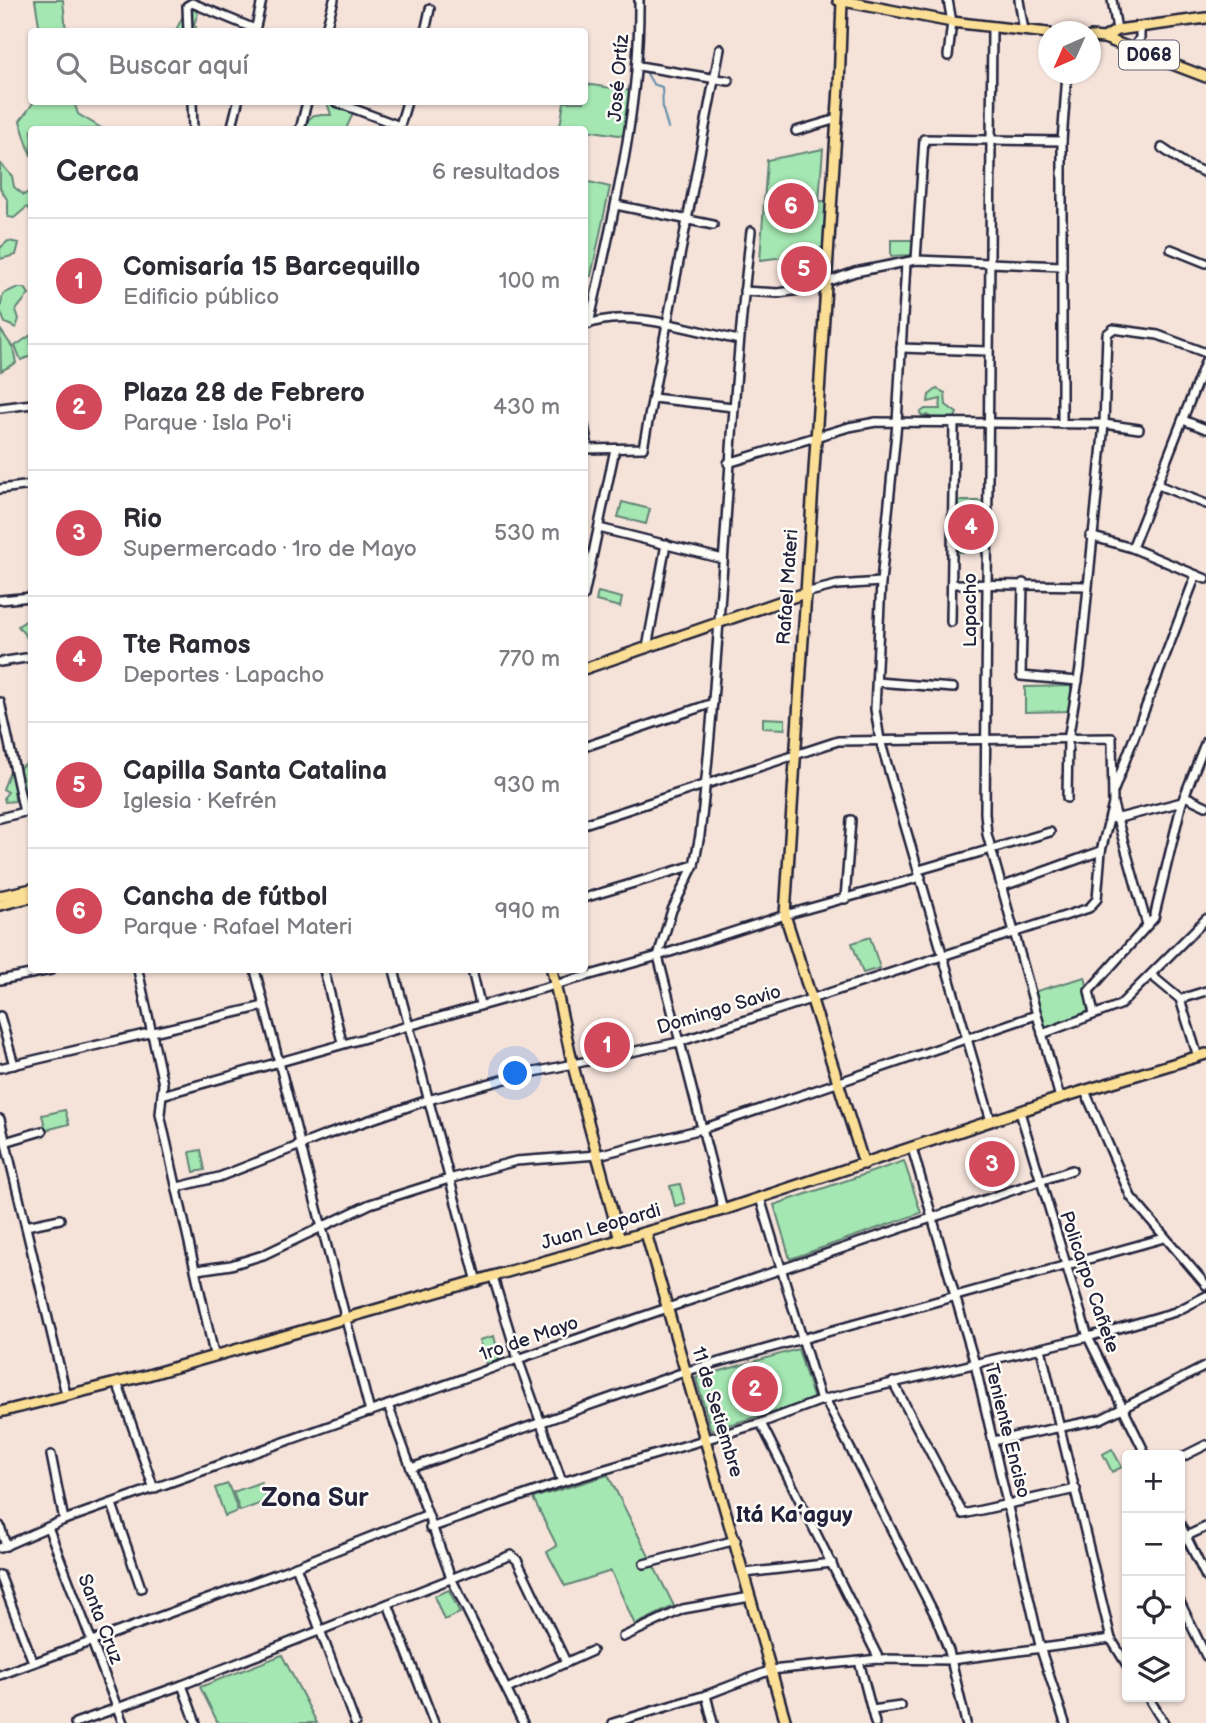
<!DOCTYPE html>
<html lang="es">
<head>
<meta charset="utf-8">
<style>
  body { margin:0; font-family:"Balsamiq Sans",sans-serif; background:#f2f2f3; color:#2b2b33 }
  .controls { position:absolute; right:21px; bottom:21px; display:grid; overflow:hidden; border-radius:7px; box-shadow:0 2px 5px #0004 }
  .controls button { width:63px; height:63px; display:grid; place-items:center; padding:0; border:0; border-bottom:2px solid #e1e1e2; background:#fff; color:#2b2b33; font:35px sans-serif }
  .compass { position:absolute; left:1038px; top:21px; width:63px; height:63px; border-radius:50%; background:#fff; box-shadow:0 2px 5px #0004; rotate:225deg }
  .you { position:absolute; left:516px; top:1074px; width:24px; height:24px; margin:-18px; border:5px solid #fff; border-radius:50%; background:#1a73e8; box-shadow:0 0 0 10px #1a73e833 }
  .badge { display:grid; place-items:center; width:46px; height:46px; border-radius:50%; background:#d1495b; color:#fff; font-size:23px; font-weight:700 }
  .pin { position:absolute; translate:-50% -50%; border:4px solid #fff; box-shadow:0 2px 7px #0006 }
  .list { margin:0; padding:0; list-style:none }
  h2 { display:flex; justify-content:space-between; align-items:center; height:91px; margin:0; padding:0 28px; font-size:30px }
  h2 small { font-size:23px; font-weight:400; color:#7c7c81 }
  .list li { display:grid; grid-template-columns:46px 1fr auto; gap:21px; align-items:center; box-sizing:border-box; height:126px; padding:0 28px; border-top:2px solid #e1e1e2 }
  .list b { display:block; font-size:26px; white-space:nowrap }
  .list p { margin:0; font-size:23px; white-space:nowrap; color:#7c7c81 }
  .list em { font-size:23px; font-style:normal; color:#7c7c81 }
  .icon { flex:none; width:38px; height:38px; fill:none; stroke:currentColor; stroke-width:2; stroke-linecap:round; stroke-linejoin:round }
  .map { position:relative; flex:none; width:1206px; height:1723px; overflow:hidden }
  .search { position:absolute; background:#fff; box-shadow:0 2px 5px #0004; left:28px; top:28px; width:560px; height:77px; display:flex; align-items:center; gap:18px; box-sizing:border-box; padding:0 24px; border-radius:7px; color:#7c7c81; font-size:26px }
  .panel { position:absolute; background:#fff; box-shadow:0 2px 5px #0004; left:28px; top:126px; width:560px; height:847px; border-radius:7px }
  .map>svg:first-child { display:block }
  .green { fill:#a4e7b2; stroke:#638476; stroke-width:2 }
  .lines { fill:none; stroke-linecap:round; stroke-linejoin:round }
  .stream { stroke:#638ca8; stroke-width:2 }
  .minor-casing { stroke:#22223b; stroke-width:12 }
  .major-casing { stroke:#22223b; stroke-width:14 }
  .minor { stroke:#fdfcf7; stroke-width:7 }
  .major { stroke:#fbdf96; stroke-width:9 }
  .labels { text-anchor:middle; dominant-baseline:central; stroke-width:5; stroke-linejoin:round; paint-order:stroke }
  .shield { fill:#fdfcf7; stroke:#646373; stroke-width:2 }
  .shield-label { font-size:18px; font-weight:bold; fill:#22223b }
  .street-label { font-size:19px; fill:#22223b; stroke:#fdfcf7 }
  .quarter-label { font-size:23px; font-weight:bold; fill:#22223b; stroke:#fdfcf7 }
  .district-label { font-size:26px; font-weight:bold; fill:#22223b; stroke:#fdfcf7 }
</style>
</head>
<body>
<div class="map">
<svg width="1206" height="1723" viewBox="0 0 1206 1723">
  <rect width="100%" height="100%" fill="#f5e3da"/>
  <filter id="ink" filterUnits="userSpaceOnUse"><feTurbulence type="fractalNoise" baseFrequency=".0143" numOctaves="2"/><feDisplacementMap in="SourceGraphic" scale="14" xChannelSelector="R" yChannelSelector="G"/><feConvolveMatrix kernelMatrix="1 2 1 2 8 2 1 2 1" color-interpolation-filters="sRGB"/></filter>
  <g filter="url(#ink)">
    <g class="green">
      <path d="M35 0H63L66 31H40Z"/>
      <path d="M194 9 198 14 194 24 198 31 175 32 184 14Z"/>
      <path d="M585 84 632 91 625 136 560 126 564 102H584Z"/>
      <path d="M34 102H74L78 114 103 129 32 130 31 156 20 121Z"/>
      <path d="M327 102H349L355 109 346 129 306 130 308 120 314 115H331Z"/>
      <path d="M823 149 819 201H826L825 248H817L816 253 760 260 767 160Z"/>
      <path d="M0 163 12 176 14 187 24 195 31 190V211L27 207 14 218 8 217V201L0 188Z"/>
      <path d="M585 181 610 187 591 276 585 275Z"/>
      <path d="M891 240H915V255L891 256Z"/>
      <path d="M8 241 19 243 16 255 0 259V248Z"/>
      <path d="M16 288H25L29 294 16 310 19 319 16 328 5 323 0 310 3 294Z"/>
      <path d="M0 329 13 348 16 363 1 371Z"/>
      <path d="M31 335V356L21 360 15 346Z"/>
      <path d="M937 389 945 393 946 405 957 413 954 419 932 421 928 415 923 417 920 413 925 409H940L941 399 928 402 929 395Z"/>
      <rect x="958" y="501" width="26" height="51"/>
      <path d="M622 502 650 509 646 524 618 517Z"/>
      <path d="M598 592 622 598 620 607 596 601Z"/>
      <path d="M30 618 31 639H28L18 626Z"/>
      <path d="M1071 686V711L1025 712V687Z"/>
      <path d="M763 718 785 719V729L763 728Z"/>
      <path d="M31 761V804H30L24 801 19 778 20 767Z"/>
      <path d="M10 771 13 772 15 801 5 802 4 797 8 792 3 789Z"/>
      <path d="M870 937 880 968 863 973 852 943Z"/>
      <path d="M1085 977 1094 1014 1042 1034 1030 993Z"/>
      <path d="M65 1110 69 1124 46 1130 42 1115Z"/>
      <path d="M201 1150 205 1170 194 1172 190 1152Z"/>
      <path d="M904 1161 921 1213 790 1259 774 1205Z"/>
      <path d="M680 1184 685 1203 675 1206 670 1186Z"/>
      <path d="M494 1336 500 1360 487 1364 480 1340Z"/>
      <path d="M798 1349 814 1400 711 1430 696 1378Z"/>
      <path d="M1112 1449 1122 1467 1112 1472 1103 1454Z"/>
      <path d="M608 1475 674 1606 635 1625 611 1571 565 1586 547 1552 557 1546 533 1498Z"/>
      <path d="M261 1482 267 1501 240 1511 233 1492Z"/>
      <path d="M228 1484 238 1511 225 1516 215 1488Z"/>
      <path d="M449 1590 460 1613 444 1620 434 1596Z"/>
      <path d="M282 1655 317 1723H218L200 1687Z"/>
    </g>
    <g class="lines">
      <path class="stream" d="M646 72 653 84 662 87 663 110 668 128"/>
      <defs>
        <g id="minor">
          <path d="M948 0 952 22 948 56"/>
          <path d="M1019 0 1024 31"/>
          <path d="M1112 0 1117 30"/>
          <path d="M992 28 985 813 987 834 1060 1098"/>
          <path d="M255 31 262 0"/>
          <path d="M188 32 187 6 192 3 255 29"/>
          <path d="M325 32 334 0"/>
          <path d="M425 32 430 9"/>
          <path d="M1133 49 1140 38V28"/>
          <path d="M639 66 729 81"/>
          <path d="M192 102 193 130"/>
          <path d="M336 102 400 126"/>
          <path d="M399 129 407 102"/>
          <path d="M231 130 238 102"/>
          <path d="M300 130 307 102"/>
          <path d="M796 131 837 119"/>
          <path d="M1162 148 1187 165 1206 173"/>
          <path d="M616 205 713 225"/>
          <path d="M1171 249 1206 263"/>
          <path d="M916 260 924 139 1062 141"/>
          <path d="M906 263 897 423 881 582 875 709 880 740 991 1121"/>
          <path d="M744 291 778 293 807 289 855 272 916 260 1062 266"/>
          <path d="M589 324C613 216 640 111 639 0"/>
          <path d="M584 326C624 306 697 332 739 340"/>
          <path d="M901 348 987 351"/>
          <path d="M653 398 733 407"/>
          <path d="M0 408 32 404"/>
          <path d="M1183 420 1206 429"/>
          <path d="M1062 424V141L1067 74"/>
          <path d="M584 425 588 448"/>
          <path d="M584 449 643 448 720 49"/>
          <path d="M728 463 849 427 876 422 1104 424 1139 429"/>
          <path d="M1158 485 1206 504"/>
          <path d="M0 489 32 485"/>
          <path d="M599 528 723 559"/>
          <path d="M1090 536 1132 548 1206 579"/>
          <path d="M1132 548 1206 360"/>
          <path d="M1023 583 1021 676 1078 681"/>
          <path d="M952 584 1086 586"/>
          <path d="M805 593 837 585 881 582"/>
          <path d="M584 596 615 449"/>
          <path d="M0 600 32 597"/>
          <path d="M951 622 954 423"/>
          <path d="M647 648 666 544"/>
          <path d="M0 662 32 657"/>
          <path d="M877 682 953 688"/>
          <path d="M0 702 24 812"/>
          <path d="M584 747 713 703"/>
          <path d="M1114 790 1196 575"/>
          <path d="M1185 796 1206 806"/>
          <path d="M1067 798 1068 740 1080 668 1104 424 1107 334 1113 329 1158 335 1206 353"/>
          <path d="M0 818 32 810"/>
          <path d="M1115 819 1182 802"/>
          <path d="M584 824 838 741 1112 738 1113 804 1147 925"/>
          <path d="M919 870 1050 832"/>
          <path d="M1001 887 1101 851"/>
          <path d="M584 898 694 865"/>
          <path d="M845 899 851 820"/>
          <path d="M138 970 163 1084 160 1114 214 1354"/>
          <path d="M255 970 370 1412"/>
          <path d="M324 970 342 1042"/>
          <path d="M394 970 477 1282"/>
          <path d="M472 970 480 1004"/>
          <path d="M1151 975 1180 999 1198 1057"/>
          <path d="M0 980 51 970"/>
          <path d="M1180 999 1206 991"/>
          <path d="M1094 1014 1089 991 1154 918 1182 802 1206 741"/>
          <path d="M0 1016 14 1065"/>
          <path d="M1042 1034 1120 1005 1206 919"/>
          <path d="M0 1068 264 1006"/>
          <path d="M1085 1091 1131 1197 1206 1285"/>
          <path d="M162 1095 658 956 785 915 921 877"/>
          <path d="M1020 1112 1088 1337 1146 1455"/>
          <path d="M0 1119 66 1394"/>
          <path d="M5 1142 42 1131"/>
          <path d="M912 1148 975 1364 1041 1650 1065 1723"/>
          <path d="M178 1187 219 1177 326 1135 428 1100 520 1075 679 1042 1089 908 1097 899 1101 851 1113 804"/>
          <path d="M760 1198 821 1401"/>
          <path d="M723 1210 658 956 672 910 694 865 700 835C723 634 727 432 751 231"/>
          <path d="M26 1226 60 1219"/>
          <path d="M197 1270 231 1265 263 1255 370 1204 449 1179 516 1161 598 1155 702 1129 1036 1015"/>
          <path d="M493 1277 518 1359 562 1482"/>
          <path d="M1041 1349 1111 1639 1127 1665"/>
          <path d="M117 1382 154 1489"/>
          <path d="M893 1382 963 1514 1076 1489"/>
          <path d="M825 1399 936 1617 949 1651 966 1723"/>
          <path d="M388 1405 451 1578 523 1723"/>
          <path d="M761 1423 879 1659"/>
          <path d="M993 1441 1101 1419 1206 1366"/>
          <path d="M51 1455 64 1520"/>
          <path d="M1180 1458 1206 1445"/>
          <path d="M411 1468 687 1371 1164 1238"/>
          <path d="M112 1504 141 1588"/>
          <path d="M1180 1524 1206 1577"/>
          <path d="M0 1526 6 1546"/>
          <path d="M48 1527 123 1723"/>
          <path d="M430 1528 562 1482 761 1423 825 1399 1088 1337 1175 1312 1206 1296"/>
          <path d="M1180 1539 1206 1527"/>
          <path d="M0 1548 64 1520 518 1359 1072 1170"/>
          <path d="M644 1564 736 1540"/>
          <path d="M296 1566 355 1723"/>
          <path d="M745 1573 832 1563"/>
          <path d="M0 1575 33 1662"/>
          <path d="M1180 1602 1206 1656"/>
          <path d="M388 1604 434 1723"/>
          <path d="M623 1637 683 1609 750 1597"/>
          <path d="M859 1661 875 1723"/>
          <path d="M0 1675 276 1574 426 1515"/>
          <path d="M182 1685 196 1723"/>
          <path d="M507 1689 592 1651"/>
          <path d="M706 1695 713 1723"/>
          <path d="M1148 1697 1164 1723"/>
          <path d="M872 1710 901 1706"/>
          <path d="M75 1723 182 1685 511 1555 517 1560 566 1662"/>
          <path d="M613 1723 706 1695 771 1670 879 1659 951 1660 1111 1639"/>
        </g>
        <g id="major">
          <path d="M838 0 952 22 1048 33"/>
          <path d="M842 1 839 87 785 915 864 1164"/>
          <path d="M1090 37 1104 38 1206 77"/>
          <path d="M1104 38 1117 30 1206 18"/>
          <path d="M584 669 805 593"/>
          <path d="M0 896 32 889"/>
          <path d="M0 905 32 897"/>
          <path d="M552 970 573 1066 620 1240"/>
          <path d="M646 1233 786 1723"/>
          <path d="M0 1412 148 1375 723 1210 1060 1098 1206 1054"/>
        </g>
      </defs>
      <use href="#minor" class="minor-casing"/>
      <use href="#major" class="major-casing"/>
      <use href="#minor" class="minor"/>
      <use href="#major" class="major"/>
    </g>
  </g>
  <g class="labels">
    <rect class="shield" x="1119" y="40.5" width="60" height="29" rx="5"/>
    <g class="shield-label">
      <text x="1149" y="55">D068</text>
    </g>
    <g class="street-label">
      <text transform="translate(619 78) rotate(-85)">José Ortíz</text>
      <text transform="translate(788 587) rotate(-86)">Rafael Materi</text>
      <text transform="translate(970 610) rotate(-90)">Lapacho</text>
      <text transform="translate(719 1010) rotate(-17)">Domingo Savio</text>
      <text transform="translate(601 1227) rotate(-16)">Juan Leopardi</text>
      <text transform="translate(1089 1282) rotate(71)">Policarpo Cañete</text>
      <text transform="translate(529 1339) rotate(-19)">1ro de Mayo</text>
      <text transform="translate(717 1412) rotate(73)">11 de Setiembre</text>
      <text transform="translate(1007 1431) rotate(76)">Teniente Enciso</text>
      <text transform="translate(100 1619) rotate(69)">Santa Cruz</text>
    </g>
    <g class="quarter-label">
      <text x="794" y="1515">Itá Ka´aguy</text>
    </g>
    <g class="district-label">
      <text x="315" y="1498">Zona Sur</text>
    </g>
  </g>
</svg>
<div class="controls">
<button>+</button>
<button>−</button>
<button><svg class="icon" aria-label="locate" viewBox="0 0 24 24"><circle cx="12" cy="12" r="6"/><path d="M12 2v4M12 18v4M2 12h4M18 12h4"/></svg></button>
<button><svg class="icon" aria-label="layers" viewBox="0 0 24 24"><path d="M12 4l9 5-9 5-9-5zM3 14l9 5 9-5"/></svg></button>
</div>
<svg class="compass" viewBox="-18 -18 36 36"><path d="M0-13l5 13h-10z" fill="#e53935"/><path d="M0 13l5-13h-10z" fill="#7c7c81"/></svg>
<div class="you"></div>
<div class="pin badge" style="left:607px;top:1045px">1</div>
<div class="pin badge" style="left:755px;top:1389px">2</div>
<div class="pin badge" style="left:992px;top:1164px">3</div>
<div class="pin badge" style="left:971px;top:527px">4</div>
<div class="pin badge" style="left:804px;top:269px">5</div>
<div class="pin badge" style="left:791px;top:206px">6</div>
<div class="search"><svg class="icon" aria-label="search" viewBox="0 0 24 24"><circle cx="10" cy="10" r="6"/><path d="M15 15l6 6"/></svg>Buscar aquí</div>
<section class="panel">
<h2>Cerca<small>6 resultados</small></h2>
<ul class="list">
<li><span class="badge">1</span><div><b>Comisaría 15 Barcequillo</b><p>Edificio público</p></div><em>100 m</em></li>
<li><span class="badge">2</span><div><b>Plaza 28 de Febrero</b><p>Parque · Isla Po'i</p></div><em>430 m</em></li>
<li><span class="badge">3</span><div><b>Rio</b><p>Supermercado · 1ro de Mayo</p></div><em>530 m</em></li>
<li><span class="badge">4</span><div><b>Tte Ramos</b><p>Deportes · Lapacho</p></div><em>770 m</em></li>
<li><span class="badge">5</span><div><b>Capilla Santa Catalina</b><p>Iglesia · Kefrén</p></div><em>930 m</em></li>
<li><span class="badge">6</span><div><b>Cancha de fútbol</b><p>Parque · Rafael Materi</p></div><em>990 m</em></li>
</ul>
</section>
</div>
</body>
</html>
